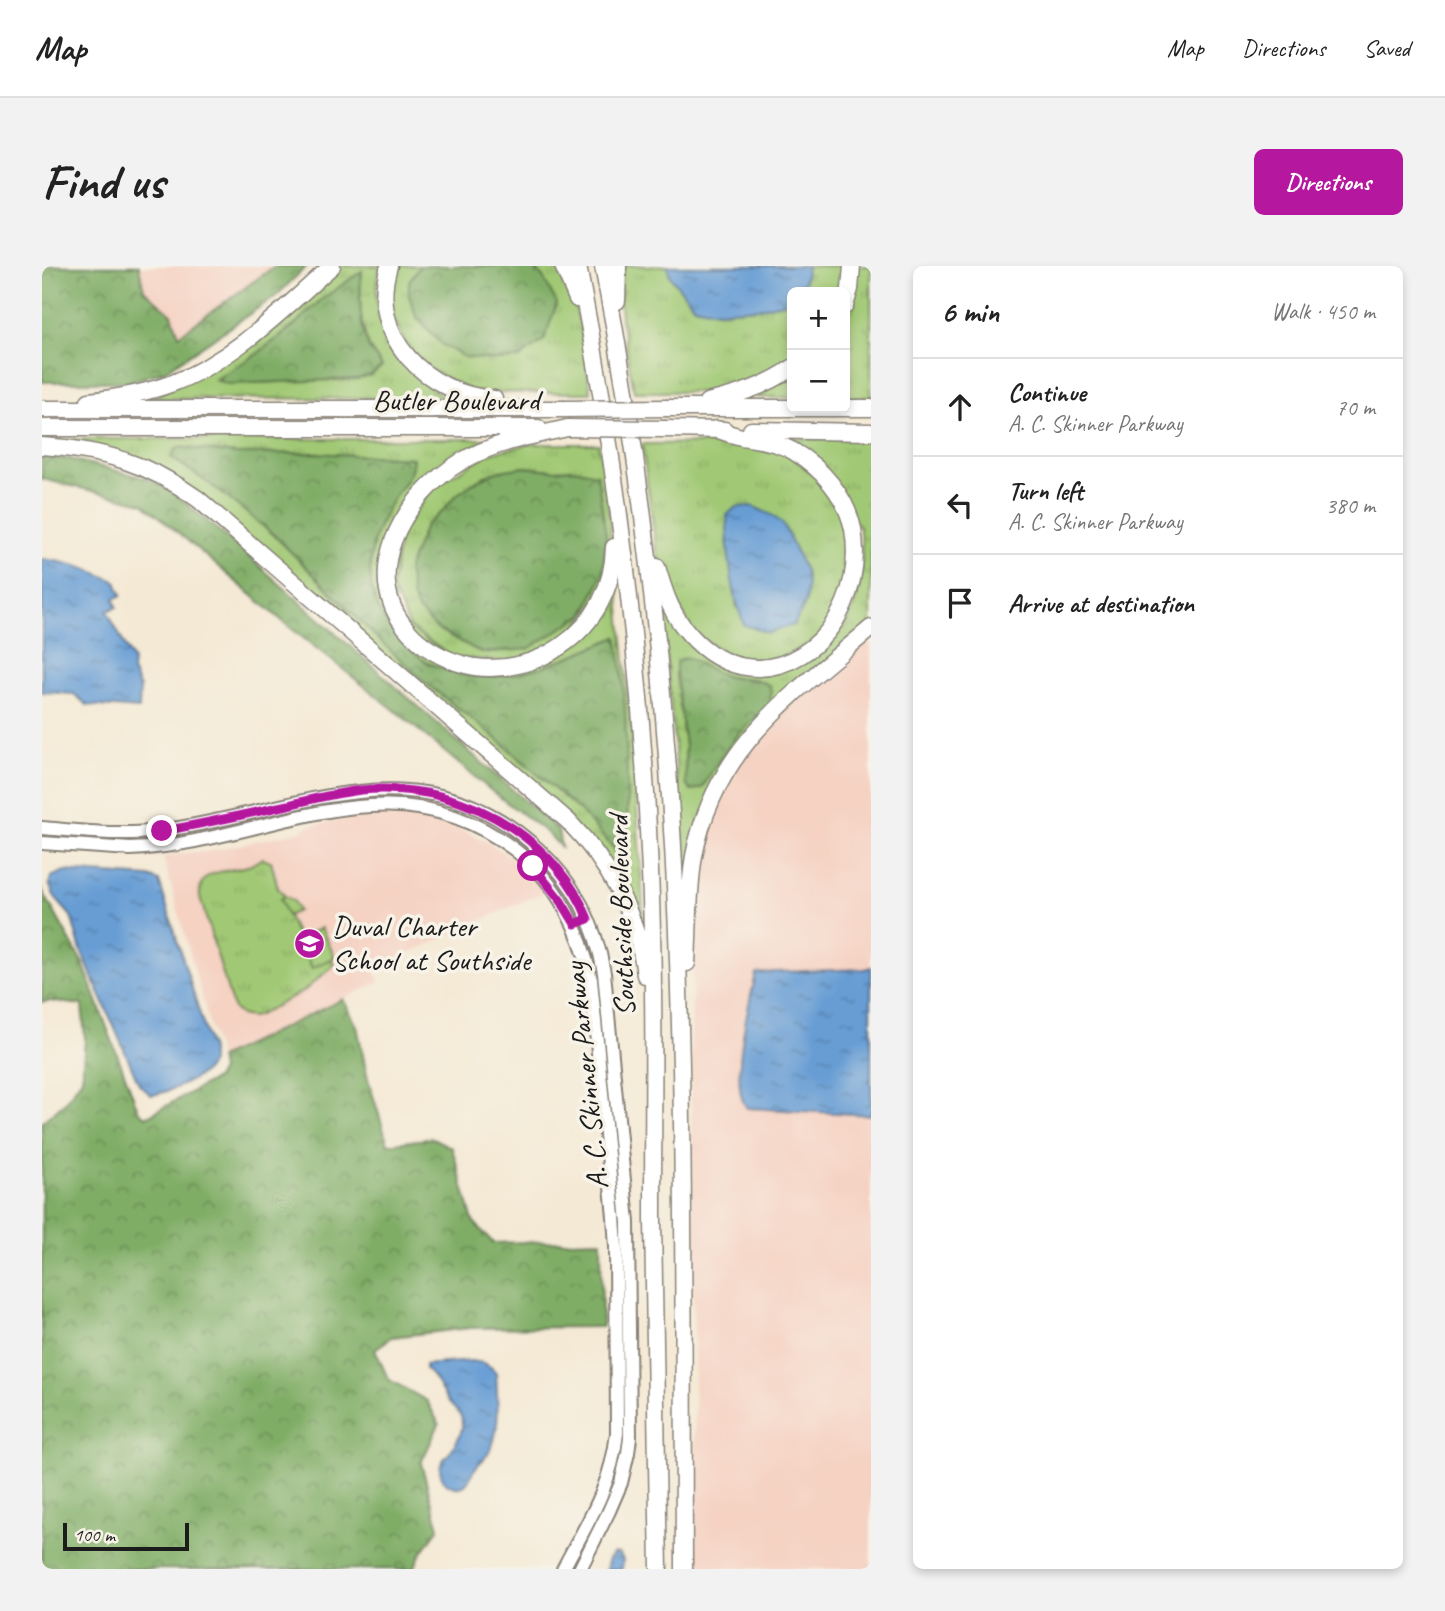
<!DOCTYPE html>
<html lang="en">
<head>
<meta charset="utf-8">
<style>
  body { margin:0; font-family:Caveat,sans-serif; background:#f2f2f2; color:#222 }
  .controls { position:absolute; right:21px; top:21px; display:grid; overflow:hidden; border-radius:10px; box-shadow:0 4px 10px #0003 }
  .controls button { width:63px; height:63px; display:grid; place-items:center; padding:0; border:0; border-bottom:2px solid #e0e0e0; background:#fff; color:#222; font:35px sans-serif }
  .scale { position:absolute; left:21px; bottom:18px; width:126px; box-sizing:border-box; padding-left:7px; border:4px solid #1c1c1c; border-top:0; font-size:19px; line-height:24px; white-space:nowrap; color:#1c1c1c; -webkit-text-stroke:5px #f7f3e8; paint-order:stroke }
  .stop { position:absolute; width:21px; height:21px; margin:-16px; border:5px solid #b5179e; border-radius:50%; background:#fff }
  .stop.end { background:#b5179e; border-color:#fff; box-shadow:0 2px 7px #0008 }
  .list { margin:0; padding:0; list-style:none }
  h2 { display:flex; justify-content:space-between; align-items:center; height:91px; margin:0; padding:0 28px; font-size:30px }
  h2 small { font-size:23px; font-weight:400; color:#767676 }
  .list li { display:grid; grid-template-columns:46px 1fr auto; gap:21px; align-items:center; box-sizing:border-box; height:98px; padding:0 28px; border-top:2px solid #e0e0e0 }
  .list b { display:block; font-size:26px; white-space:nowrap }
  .list p { margin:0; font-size:23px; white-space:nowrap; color:#767676 }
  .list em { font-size:23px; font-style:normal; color:#767676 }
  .icon { flex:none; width:38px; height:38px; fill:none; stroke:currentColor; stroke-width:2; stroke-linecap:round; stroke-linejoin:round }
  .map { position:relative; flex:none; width:829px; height:1303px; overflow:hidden; border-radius:10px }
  header { display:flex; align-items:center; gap:42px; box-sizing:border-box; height:98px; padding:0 35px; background:#fff; border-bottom:2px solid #e0e0e0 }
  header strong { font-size:33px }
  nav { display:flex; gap:38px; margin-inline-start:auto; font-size:24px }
  .intro { display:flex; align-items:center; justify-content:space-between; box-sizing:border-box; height:168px; padding:0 42px }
  h1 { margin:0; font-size:49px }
  .button { padding:18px 32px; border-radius:10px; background:#b5179e; color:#fff; font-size:24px; font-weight:700 }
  main { display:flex; gap:42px; padding:0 42px }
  aside { flex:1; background:#fff; border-radius:10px; box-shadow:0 4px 10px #0003 }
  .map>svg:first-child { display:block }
  .built { fill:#f5d2c2 }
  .grass { fill:url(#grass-tufts); stroke:#5e7248; stroke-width:2; fill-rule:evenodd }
  .forest { fill:url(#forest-crowns); stroke:#4e6441; stroke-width:2 }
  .garden { fill:#a1c975; stroke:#5e7248; stroke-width:2 }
  .water { fill:url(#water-ripples); stroke:#425c78; stroke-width:2 }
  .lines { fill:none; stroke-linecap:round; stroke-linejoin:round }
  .secondary-casing { stroke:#888278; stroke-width:16 }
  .highway-casing { stroke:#888278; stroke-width:19 }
  .secondary { stroke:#fff; stroke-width:12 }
  .highway { stroke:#fff; stroke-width:16 }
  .highway-bridge-casing { stroke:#888278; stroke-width:19; stroke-linecap:butt }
  .highway-bridge { stroke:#fff; stroke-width:16 }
  .route { stroke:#b5179e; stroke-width:9 }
  .labels { text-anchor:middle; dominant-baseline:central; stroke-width:7; stroke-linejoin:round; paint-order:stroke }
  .street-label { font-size:30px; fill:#1c1c1c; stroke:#f7f3e8 }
  .poi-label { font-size:30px; fill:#1c1c1c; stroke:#f7f3e8; text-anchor:start }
</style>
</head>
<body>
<header>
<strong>Map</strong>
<nav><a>Map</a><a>Directions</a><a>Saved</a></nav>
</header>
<div class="intro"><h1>Find us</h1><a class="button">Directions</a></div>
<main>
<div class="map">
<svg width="829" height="1303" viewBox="0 0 829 1303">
  <defs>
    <pattern id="grass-tufts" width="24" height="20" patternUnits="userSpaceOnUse" patternTransform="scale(1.75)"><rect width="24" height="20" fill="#a1c975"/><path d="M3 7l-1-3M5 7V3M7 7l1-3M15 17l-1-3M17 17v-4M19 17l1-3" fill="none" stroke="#8aac65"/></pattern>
    <pattern id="forest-crowns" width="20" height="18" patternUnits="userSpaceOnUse" patternTransform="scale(1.75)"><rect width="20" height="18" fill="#80ad66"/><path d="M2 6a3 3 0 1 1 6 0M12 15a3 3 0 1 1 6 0" fill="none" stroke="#688c53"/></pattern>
    <pattern id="water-ripples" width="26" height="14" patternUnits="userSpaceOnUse" patternTransform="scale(1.75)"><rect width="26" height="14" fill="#679dd4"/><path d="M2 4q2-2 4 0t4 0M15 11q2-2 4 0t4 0" fill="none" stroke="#547fab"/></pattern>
  </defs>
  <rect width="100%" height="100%" fill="#f7f3e8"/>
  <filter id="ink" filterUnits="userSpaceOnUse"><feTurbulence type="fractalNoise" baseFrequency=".0143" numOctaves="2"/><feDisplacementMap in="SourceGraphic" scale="14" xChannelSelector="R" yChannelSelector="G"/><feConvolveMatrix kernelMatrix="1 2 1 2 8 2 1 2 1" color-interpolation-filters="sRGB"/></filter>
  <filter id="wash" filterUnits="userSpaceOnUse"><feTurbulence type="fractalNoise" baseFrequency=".00686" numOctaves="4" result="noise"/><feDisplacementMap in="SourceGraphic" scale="28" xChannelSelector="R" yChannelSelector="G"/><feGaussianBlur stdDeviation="1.57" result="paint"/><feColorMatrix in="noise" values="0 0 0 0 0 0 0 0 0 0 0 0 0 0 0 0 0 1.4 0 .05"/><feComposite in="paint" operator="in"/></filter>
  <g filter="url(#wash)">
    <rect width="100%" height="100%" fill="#f4e9d4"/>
    <g class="built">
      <path d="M97 0H233L137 70 130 48 102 24Z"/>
      <path d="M829 367V1303H654L649 771 654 629 658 586 673 538 716 467Z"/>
      <path d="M335 548 359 549 381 552 406 558 422 565 449 578 467 590 480 601 502 626 332 703 337 716 177 792 121 591 149 586H164L261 565 264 561 304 552Z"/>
    </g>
    <g class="grass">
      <path d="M295 0H339C334 16 333 33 337 49 341 61 380 117 391 124 397 127 405 129 411 132L102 133 117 129ZM320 6C317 30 317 58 327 80 330 87 336 94 340 100L329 109 315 113 185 118 175 114 215 88 249 62 279 34Z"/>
      <path d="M353 0H378L367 15 374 50 399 78 502 13 491 0H517L532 37 538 58 549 127 432 126 385 102 363 77 352 53 348 29Z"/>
      <path d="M580 0H625L628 10 652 40 676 45 717 42 750 35V97L729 109 679 126H592L579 52 578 34Z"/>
      <path d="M765 0H806L802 26H758L761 21Z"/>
      <path d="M812 0H829V132H803V45Z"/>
      <path d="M750 105V132L715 131Z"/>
      <path d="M829 172V358L683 502 642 642 633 484 619 334 678 397 764 393 777 385 779 386C816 355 826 307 817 260L740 173ZM673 406 687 411 715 413 728 438C701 457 676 493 660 522L644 519 643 480 634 408Z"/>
      <path d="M4 173H451L432 180 411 193 352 262V351L425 403 517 388 575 310 592 494 603 675 569 603 152 225ZM136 181 195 188 271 187 371 192C369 211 362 215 353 230 343 246 333 265 330 284 324 317 333 349 357 372 366 381 375 390 386 397 391 400 399 402 406 404 412 406 419 409 426 410 478 416 529 390 575 371 583 418 584 465 585 513 585 540 587 567 583 595L541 547 454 472 385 418 332 369 232 269 175 223 130 192Z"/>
      <path d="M711 177 745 187 784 219 805 256 809 305 779 371 734 395 691 392 652 367 622 314 614 282 600 178ZM685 274 753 284 763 305 695 342Z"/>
      <path d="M488 178H557L568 254 569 272 568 293 561 323 526 372 473 396 413 392 368 362 350 322 358 267 392 220 448 187ZM481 201 511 204 532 203 542 348 527 355 440 387 395 363 383 260 402 244 414 229Z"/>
      <path d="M221 592 222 594 229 595 236 622 243 630 238 633 270 702 289 693 292 699 262 725 215 750 208 751 199 749 192 743 190 739 158 631C155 601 185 607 205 600 210 598 216 595 221 592Z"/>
    </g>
    <g class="forest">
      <path d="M0 0H97L102 24 130 48 137 69 233 0H265L234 30 123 105 86 116H0Z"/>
      <path d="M378 0H491L502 13 515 37 502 74 476 93 451 94 422 91 399 78 374 50 367 29V15Z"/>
      <path d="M320 5C317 29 317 59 327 82 331 88 336 94 340 100L329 109 315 113 185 118 174 113 215 88 249 62 279 34Z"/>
      <path d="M136 181 195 188 271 187 371 192C369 213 363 214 353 230 343 246 333 265 330 284 324 317 333 349 357 372 366 381 375 390 386 397 392 400 399 402 406 404 412 406 419 409 426 410 478 416 529 390 575 371 583 416 584 462 585 508 585 537 587 566 583 595L540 547 454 472 385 418 332 369 232 269 175 223 129 191Z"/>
      <path d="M0 191 28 193 107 213 133 228 197 282 516 564 519 581 504 566 452 527 350 442 250 363 101 237 0 213Z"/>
      <path d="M481 201 511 204 532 203 555 208 564 268 561 308 542 348 486 383 440 387 395 363 376 344 370 330 366 302 383 260 402 244 414 229 441 211 452 206Z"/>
      <path d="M647 392C659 398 671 406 684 410 699 415 715 410 728 420L729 427 728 438 693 472 674 499 660 522 649 525 644 519 643 480 634 408V396L640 393Z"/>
      <path d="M0 624 41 698 97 846 104 851 175 812 179 804 177 792 301 733 315 760 326 813 346 878 391 872 410 882 431 955 451 977 559 974 560 1061 428 1062 350 1071 333 1083 346 1113 385 1135 397 1158 379 1197 397 1262 378 1289 372 1303H0V856L23 836 40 812 43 773 40 739 8 735 0 736Z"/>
    </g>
    <g class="garden">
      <path d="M243 630 251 635 256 645 245 650 238 633Z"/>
      <path d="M279 662 293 691 270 702 256 673Z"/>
    </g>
    <g class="water">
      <path d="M625 0H765L761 21 758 26H750V35L717 42 676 45 652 40 628 10Z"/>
      <path d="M710 240 730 249 741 258 763 305 765 319 764 336 752 359 726 367 702 359C689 326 685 284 685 249L694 241Z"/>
      <path d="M0 293C30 297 48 303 75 316V319L80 329 72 333 75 341 65 345 91 395 90 405 98 422 97 443 45 439 32 428 0 426Z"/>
      <path d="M23 605 107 611 117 615 169 784C169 786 169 795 169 796 164 812 124 827 109 829L97 818 39 685 29 650 13 632 7 618 9 611Z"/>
      <path d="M829 701V849L705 842C686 820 707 736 714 708L732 706 823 703Z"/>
      <path d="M428 1095C439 1096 447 1097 454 1107 455 1131 459 1159 449 1183 446 1191 437 1196 432 1204 427 1213 425 1225 410 1220 402 1218 396 1207 399 1198 400 1195 403 1192 405 1190 411 1182 419 1171 420 1161 420 1158 420 1153 419 1150 415 1144 408 1139 405 1134 397 1122 394 1111 383 1103V1099Z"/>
      <path d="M572 1287 578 1288 581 1294 580 1303H564L567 1292Z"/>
    </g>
  </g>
  <g filter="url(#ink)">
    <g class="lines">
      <defs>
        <g id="secondary">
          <path d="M0 562C39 565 78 570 117 565 251 548 377 473 496 583 532 616 554 659 562 707L586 956 588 1172 586 1187 579 1217 567 1245 538 1303"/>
          <path d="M0 577 88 583C224 578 347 487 473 584 515 616 539 664 549 714L572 951 574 981 575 1167C569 1222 546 1255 521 1303"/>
        </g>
        <g id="highway">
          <path d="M347 0C325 71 385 128 452 133"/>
          <path d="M521 0 535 33"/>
          <path d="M536 0C575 198 600 405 608 606 613 722 611 839 611 955 612 1071 615 1187 617 1303"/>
          <path d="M561 0C598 191 620 386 631 580 644 821 641 1062 642 1303"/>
          <path d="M575 35 576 0"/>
          <path d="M803 40 808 23 810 0"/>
          <path d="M47 135C76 132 104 127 131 117 193 93 241 43 290 0"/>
          <path d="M665 136C696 129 724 120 750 102"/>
          <path d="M626 142H829"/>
          <path d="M0 143H521"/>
          <path d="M0 162H496"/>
          <path d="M526 162C490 170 453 176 420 195 361 230 312 313 372 371 389 387 411 397 433 401 463 405 495 397 519 380 553 357 571 322 572 281"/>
          <path d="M623 163 683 164"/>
          <path d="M709 164 829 166"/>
          <path d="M0 180C61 184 106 197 156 233L526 555C567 597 596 650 603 709"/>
          <path d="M615 301C621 321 627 342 640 359 713 456 829 373 811 263 804 230 780 202 751 185 735 176 718 174 700 171 691 169 682 166 674 163"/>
          <path d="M645 697C647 661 646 625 652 590 673 480 750 429 829 362"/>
        </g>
      </defs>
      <use href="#secondary" class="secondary-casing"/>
      <use href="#highway" class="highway-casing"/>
      <use href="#secondary" class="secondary"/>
      <use href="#highway" class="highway"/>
      <defs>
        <g id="highway-bridge">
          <path d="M521 143 626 142"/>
          <path d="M526 162 623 163"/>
        </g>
      </defs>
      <use href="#highway-bridge" class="highway-bridge-casing"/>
      <use href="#highway-bridge" class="highway-bridge"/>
    </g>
  </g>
  <g class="lines" filter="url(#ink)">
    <path class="route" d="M120 565C162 558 204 548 246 539 270 533 295 527 319 524 374 519 427 533 472 563 504 585 532 617 546 653L533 658 519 635 491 600"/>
  </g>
  <defs>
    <symbol id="school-disc" viewBox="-11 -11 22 22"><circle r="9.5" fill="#b5179e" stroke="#f7f3e8"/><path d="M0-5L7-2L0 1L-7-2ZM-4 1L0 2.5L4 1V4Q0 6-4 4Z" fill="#fff"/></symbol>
  </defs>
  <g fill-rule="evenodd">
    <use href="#school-disc" x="250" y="660" width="35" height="35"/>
  </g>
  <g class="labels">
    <g class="street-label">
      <text x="414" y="134">Butler Boulevard</text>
      <text transform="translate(579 650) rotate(-92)">Southside Boulevard</text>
      <text transform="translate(544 810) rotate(-96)">A. C. Skinner Parkway</text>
    </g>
    <g class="poi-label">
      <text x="290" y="660">Duval Charter<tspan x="290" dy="34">School at Southside</tspan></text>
    </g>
  </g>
</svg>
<div class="controls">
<button>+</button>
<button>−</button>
</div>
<div class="scale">100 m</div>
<div class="stop" style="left:491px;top:600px"></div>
<div class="stop end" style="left:120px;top:565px"></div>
</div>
<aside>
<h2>6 min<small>Walk · 450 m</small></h2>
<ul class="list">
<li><svg class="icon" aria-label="ahead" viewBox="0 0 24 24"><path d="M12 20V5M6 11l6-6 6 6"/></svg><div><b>Continue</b><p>A. C. Skinner Parkway</p></div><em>70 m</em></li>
<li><svg class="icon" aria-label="left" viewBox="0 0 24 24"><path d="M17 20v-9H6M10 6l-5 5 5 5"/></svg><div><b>Turn left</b><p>A. C. Skinner Parkway</p></div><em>380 m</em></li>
<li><svg class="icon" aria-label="arrive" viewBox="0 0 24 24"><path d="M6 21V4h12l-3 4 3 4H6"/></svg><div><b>Arrive at destination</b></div></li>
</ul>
</aside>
</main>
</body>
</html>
